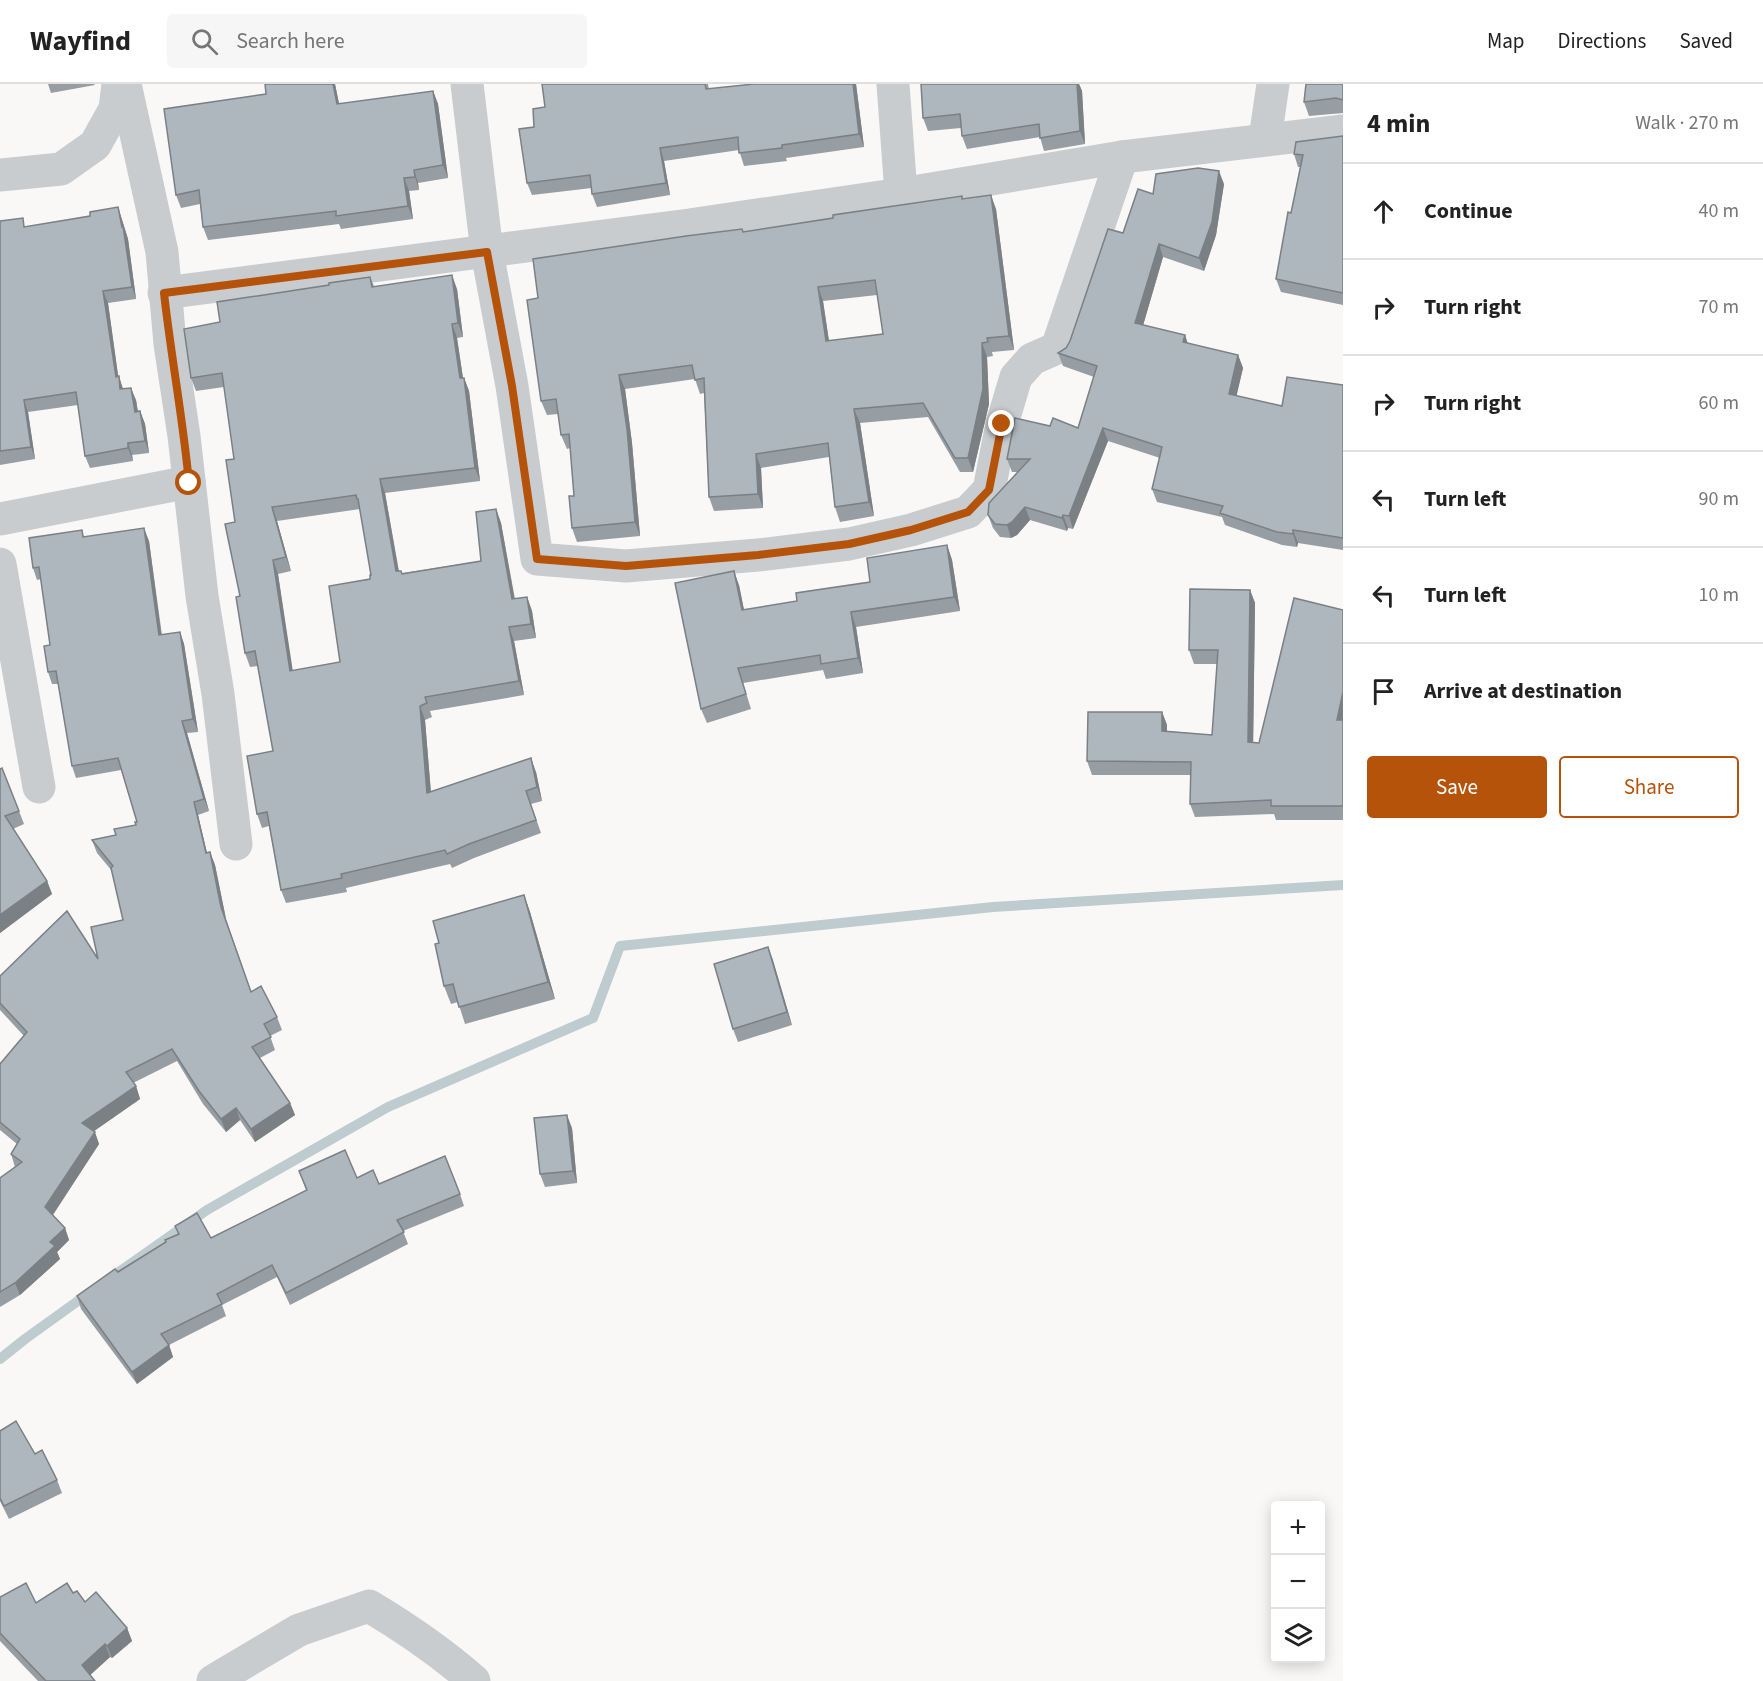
<!DOCTYPE html>
<html lang="en">
<head>
<meta charset="utf-8">
<style>
  body { margin:0; font-family:"Source Sans 3",sans-serif; background:#f6f6f6; color:#222 }
  .controls { position:absolute; right:18px; bottom:18px; display:grid; overflow:hidden; border-radius:6px; box-shadow:0 3px 15px #0003 }
  .controls button { width:54px; height:54px; display:grid; place-items:center; padding:0; border:0; border-bottom:2px solid #e0e0e0; background:#fff; color:#222; font:30px sans-serif }
  .stop { position:absolute; width:18px; height:18px; margin:-14px; border:4px solid #b45309; border-radius:50%; background:#fff }
  .stop.end { background:#b45309; border-color:#fff; box-shadow:0 2px 6px #0008 }
  .list { margin:0; padding:0; list-style:none }
  h2 { display:flex; justify-content:space-between; align-items:center; height:78px; margin:0; padding:0 24px; font-size:26px }
  h2 small { font-size:20px; font-weight:400; color:#767676 }
  .list li { display:grid; grid-template-columns:39px 1fr auto; gap:18px; align-items:center; box-sizing:border-box; height:96px; padding:0 24px; border-top:2px solid #e0e0e0 }
  .list b { display:block; font-size:22px; white-space:nowrap }
  .list em { font-size:20px; font-style:normal; color:#767676 }
  .actions { display:flex; gap:12px; padding:18px 24px }
  .actions a { flex:1; padding:14px 0; border:2px solid #b45309; border-radius:6px; text-align:center; font-size:21px; color:#b45309 }
  .actions .main { background:#b45309; color:#fff }
  .icon { flex:none; width:33px; height:33px; fill:none; stroke:currentColor; stroke-width:2; stroke-linecap:round; stroke-linejoin:round }
  .map { position:relative; flex:none; width:1343px; height:1597px; overflow:hidden }
  header { display:flex; align-items:center; gap:36px; box-sizing:border-box; height:84px; padding:0 30px; background:#fff; border-bottom:2px solid #e0e0e0 }
  header strong { font-size:28px }
  nav { display:flex; gap:33px; margin-inline-start:auto; font-size:21px }
  .search { width:420px; height:54px; background:#f6f6f6; display:flex; align-items:center; gap:15px; box-sizing:border-box; padding:0 21px; border-radius:6px; color:#767676; font-size:22px }
  main { display:flex }
  aside { flex:1; background:#fff }
  .map>svg:first-child { display:block }
  .lines { fill:none; stroke-linecap:round; stroke-linejoin:round }
  .stream { stroke:#becbcf; stroke-width:10 }
  .minor { stroke:#c8cccf; stroke-width:33 }
  .wall { fill:#969da3; fill-rule:evenodd }
  .shaded-wall { fill:#7a8084 }
  .building { fill:#aeb7bd; stroke:#7a8084; stroke-width:1.5; fill-rule:evenodd }
  .route { stroke:#b45309; stroke-width:8 }
</style>
</head>
<body>
<header>
<strong>Wayfind</strong>
<div class="search"><svg class="icon" aria-label="search" viewBox="0 0 24 24"><circle cx="10" cy="10" r="6"/><path d="M15 15l6 6"/></svg>Search here</div>
<nav><a>Map</a><a>Directions</a><a>Saved</a></nav>
</header>
<main>
<div class="map">
<svg width="1343" height="1597" viewBox="0 0 1343 1597">
  <rect width="100%" height="100%" fill="#f9f8f6"/>
  <g class="lines">
    <g class="stream">
      <path d="M116 1190 207 1126 388 1023 593 934 620 862 993 823 1343 801"/>
      <path d="M0 1275 25 1255 89 1209"/>
    </g>
    <g class="minor">
      <path d="M125 0 162 168 170 260 184 352 202 512 218 610 236 760"/>
      <path d="M467 0 487 168 512 302 537 475 626 482 758 471 849 460 911 446 968 428 989 406 1002 340 1016 293 1032 275 1057 264 1122 73"/>
      <path d="M893 0 901 110"/>
      <path d="M1265 55 1273 0"/>
      <path d="M0 91 61 85 95 61 115 25 118 0"/>
      <path d="M164 209 689 141 901 110 1122 73 1343 47"/>
      <path d="M0 435 189 398"/>
      <path d="M0 480 39 703"/>
      <path d="M213 1597 299 1546 369 1522C406 1544 441 1568 474 1597"/>
    </g>
  </g>
  <g class="wall">
    <path d="M48 0H94L95 1 51 9Z"/>
    <path d="M265 0H335L339 20 433 7 438 20 448 94 418 99 419 106 409 107 413 135 341 145 339 140 208 156 203 143 200 120 181 124 176 111 266 10Z"/>
    <path d="M542 0H708L709 5 754 0H856L864 63 786 74 787 77 744 82 739 66 664 77 670 111 597 123 592 110V104L532 111 527 99 534 43 545 23Z"/>
    <path d="M921 0H1079L1082 7 1085 60 1044 67 1040 53 967 65 962 52 961 44 928 47 923 34Z"/>
    <path d="M1343 0V29L1309 32 1304 18Z"/>
    <path d="M1343 52V221L1281 208 1276 195 1291 129 1300 83H1298L1294 70Z"/>
    <path d="M1224 100 1216 151 1204 187 1163 173 1143 241 1185 251 1188 260 1238 271 1243 284 1236 312 1282 322 1343 301V466L1298 459 1297 463 1282 461 1225 441 1222 433 1157 418 1152 405 1160 374 1108 357 1073 445 1068 444 1067 447 1030 436 1017 451 1011 454 1000 453 993 444 988 431 1018 388H1012L1007 375 1050 342 1078 344 1094 293 1063 282 1058 269 1066 264 1070 257 1123 149 1153 110Z"/>
    <path d="M962 112 963 115 996 125 1014 266 992 268 993 272 987 273 989 320 973 388H960L928 333 860 339 874 432 840 438 835 423 829 373 761 384 763 424 714 427 709 413 704 309 700 310 695 295 625 305 632 359 640 452 577 458 572 444 574 412 570 364 567 365 561 351 558 330 547 331 541 317 538 214 742 145 744 148 833 134ZM877 211 883 250 829 257 823 217Z"/>
    <path d="M118 123 128 155 136 215 108 219 118 292 123 305 136 316 138 328 140 327 145 340 149 369 132 371 133 377 90 384 85 372 78 321 28 328 35 375 0 381V137L26 143 90 132Z"/>
    <path d="M370 193 374 202 457 205 463 253 457 254 463 294H464L469 307 480 397 385 409 399 487 402 489 481 477 496 425 501 439 515 515 527 513 532 527 536 554 514 557 524 611 430 627 432 633 425 636 431 708 536 688 542 717 531 720 541 749 474 774 452 784 450 780 346 804 347 808 286 819 281 806 269 742 262 744 257 730 273 667 258 582 250 583 245 569 240 512 235 438 234 375 224 303 196 307 191 294 329 201ZM360 425 371 491 370 495 340 578 292 587 278 490 291 487 277 437Z"/>
    <path d="M82 446 84 453 149 457 162 551 180 548 184 560 198 648 187 649 209 727 198 731 207 769 210 768 215 781 226 835 251 907 277 933 282 946 270 952 275 966 260 974 290 1019 295 1031 255 1058 240 1036 226 1048 203 1020 177 977 133 999 136 1002 140 1015 94 1047 99 1060 53 1131 65 1144 69 1156 57 1168 60 1175 20 1211 0 1223V1094L15 1083 11 1070 17 1060 0 1046V980L24 952 0 926V892L98 875 123 836 112 787 97 769 92 756 116 751 136 741 137 738 121 686 76 694 72 682 58 600H52L48 588 50 561 41 495 37 496 33 484Z"/>
    <path d="M947 461 952 476 960 527 856 543 863 589 826 595 823 586 743 599 751 625 707 639 701 625 739 501 744 526 797 517 870 498Z"/>
    <path d="M1250 506 1255 519 1253 659H1259L1343 526V736H1276L1274 730 1195 733 1190 720V691H1092L1087 677 1162 628 1167 641V647L1212 651 1217 580H1194L1189 566Z"/>
    <path d="M0 685 19 727 24 740 13 745 47 797 52 810 0 849Z"/>
    <path d="M524 811 530 828 555 915 465 940 458 918 451 920 444 902Z"/>
    <path d="M768 863 792 941 738 958 733 945Z"/>
    <path d="M572 1044 577 1099 545 1103 540 1090Z"/>
    <path d="M299 1087 357 1094 379 1100 460 1110 464 1122 403 1147 408 1160 290 1221 277 1193 222 1221 226 1232 169 1261 173 1273 137 1300 81 1225 77 1212 178 1150 175 1142 211 1154 306 1106Z"/>
    <path d="M0 1347 35 1370 57 1396 62 1409 9 1435 0 1417Z"/>
    <path d="M73 1509 85 1518 127 1544 132 1557 112 1574 110 1573 90 1591 95 1597H38L0 1557V1513L36 1519Z"/>
  </g>
  <g class="shaded-wall">
    <path d="M333 0H335L342 34 337 20Z"/>
    <path d="M853 0H856L864 63 859 50Z"/>
    <path d="M1077 0H1079L1082 7 1085 60 1080 47Z"/>
    <path d="M433 7 438 20 448 94 443 81Z"/>
    <path d="M660 64 664 77 670 111 666 99Z"/>
    <path d="M414 86 418 99 419 106 415 93Z"/>
    <path d="M1219 87 1224 100 1216 151 1204 187 1199 174Z"/>
    <path d="M404 94 409 107 413 135 408 122Z"/>
    <path d="M991 111 996 125 1014 266 1009 252Z"/>
    <path d="M118 123 128 155 136 215 132 203Z"/>
    <path d="M1159 160 1163 173 1140 252 1135 239Z"/>
    <path d="M452 191 457 205 463 253 458 239Z"/>
    <path d="M818 203 823 217 831 271 826 257Z"/>
    <path d="M103 207 108 219 120 305 116 293Z"/>
    <path d="M452 240 457 254 465 308 460 294Z"/>
    <path d="M1185 251 1189 264 1183 258Z"/>
    <path d="M982 259 987 273 989 320 973 388 968 374Z"/>
    <path d="M1238 271 1243 284 1234 323 1229 310Z"/>
    <path d="M619 291 625 305 632 359 640 452 635 438Z"/>
    <path d="M119 292 123 305H120Z"/>
    <path d="M464 294 469 307 480 397 475 384Z"/>
    <path d="M131 304 136 316 140 341 135 328Z"/>
    <path d="M24 316 28 328 35 375 31 363Z"/>
    <path d="M854 325 860 339 874 432 869 418Z"/>
    <path d="M140 327 145 340 149 369 145 357Z"/>
    <path d="M1103 344 1108 357 1073 445 1069 432Z"/>
    <path d="M128 359 132 371 133 377 128 364Z"/>
    <path d="M756 370 761 384 763 424 758 410Z"/>
    <path d="M380 395 385 409 401 501 396 487Z"/>
    <path d="M272 423 277 437 291 487 286 473Z"/>
    <path d="M1025 423 1030 436 1017 451 1011 454 1007 441Z"/>
    <path d="M496 425 501 439 517 529 512 515Z"/>
    <path d="M1063 431 1068 444 1067 447 1062 434Z"/>
    <path d="M144 444 149 457 163 564 159 551Z"/>
    <path d="M1293 446 1298 459 1297 463 1293 450Z"/>
    <path d="M947 461 952 476 960 527 954 513Z"/>
    <path d="M273 476 278 490 295 601 290 587Z"/>
    <path d="M734 487 739 501 747 541 742 526Z"/>
    <path d="M1250 506 1255 519 1253 672 1248 658Z"/>
    <path d="M527 513 532 527 536 554 531 540Z"/>
    <path d="M851 528 856 543 863 589 858 574Z"/>
    <path d="M509 543 514 557 524 611 519 597Z"/>
    <path d="M180 548 184 560 198 648 193 635Z"/>
    <path d="M1343 608V646L1337 636Z"/>
    <path d="M420 622 425 636 432 723 427 709Z"/>
    <path d="M1162 628 1167 641V661L1162 647Z"/>
    <path d="M182 637 187 649 209 727 204 715Z"/>
    <path d="M531 674 536 688 542 717 537 703Z"/>
    <path d="M194 718 198 731 210 782 206 769Z"/>
    <path d="M210 768 215 781 226 835 221 823Z"/>
    <path d="M47 797 52 810 0 849V831Z"/>
    <path d="M524 811 530 828 555 915 548 898Z"/>
    <path d="M768 863 773 876 792 941 787 928Z"/>
    <path d="M136 1002 140 1015 87 1052 82 1039Z"/>
    <path d="M290 1019 295 1031 255 1058 251 1045Z"/>
    <path d="M236 1024 240 1036 226 1048 221 1035Z"/>
    <path d="M567 1031 572 1044 577 1099 573 1087Z"/>
    <path d="M95 1048 99 1060 50 1135 45 1123Z"/>
    <path d="M65 1144 69 1156 57 1168 60 1175 20 1211 15 1199 50 1158Z"/>
    <path d="M169 1261 173 1273 137 1300 132 1288Z"/>
    <path d="M127 1544 132 1557 112 1574 107 1562Z"/>
    <path d="M105 1560 110 1573 87 1594 82 1581Z"/>
  </g>
  <g class="building">
    <path d="M265 0H333L337 20 433 7 443 81 414 86 415 93 404 94 408 122 336 132V127L203 143 199 106 176 111 164 25 266 10Z"/>
    <path d="M542 0H705L706 5 754 0H853L859 50 782 61V64L739 69 738 53 660 64 666 99 592 110 590 91 527 99 519 45 534 43 533 25 545 23Z"/>
    <path d="M921 0H1077L1080 47 1040 54 1039 40 962 52 960 30 923 34Z"/>
    <path d="M1306 0H1343V16L1336 14 1304 18Z"/>
    <path d="M1343 52V209L1276 195 1288 128 1291 129 1303 71 1294 70 1296 58Z"/>
    <path d="M1198 84 1219 87 1212 138 1199 174 1159 160 1135 239 1185 251 1183 258 1238 271 1229 310 1282 322 1287 293 1343 301V454L1293 446V450L1277 448 1220 429 1223 422 1152 405 1162 363 1103 344 1069 432 1063 431 1062 434 1025 423 1012 438 1007 441 995 440 988 431 989 419 1030 375H1007L1015 334 1050 342 1053 334 1078 344 1097 282 1058 269 1066 264 1070 257 1108 145 1123 149 1138 105 1153 110 1156 90Z"/>
    <path d="M991 111 1009 252 987 254 988 258 982 259 983 305 968 374H955L923 319 854 325 869 418 835 423 828 359 756 370 758 410 709 413 704 294 695 296 692 281 619 291 627 345 635 438 572 444 569 412H574L569 350 561 351 556 315 541 317 527 216 538 214 533 175 686 152 742 145 743 148 833 134V131L962 112V115ZM875 196 883 250 826 257 818 203Z"/>
    <path d="M118 123 122 143 123 142 132 203 103 207 116 293 119 292 120 305 131 304 135 328 140 327 145 357 128 359V364L85 372 76 308 24 316 31 363 0 367V137L23 134 24 143 90 132V128Z"/>
    <path d="M452 191 458 239 452 240 460 294H464L475 384 380 395 396 487H401L402 490 481 477 476 428 496 425 512 515 527 513 531 540 509 543 519 597 425 613 427 619 420 622 427 709 531 674 537 703 526 707 536 736 469 760 447 770 445 766 341 790 342 794 281 806 267 728 257 730 247 672 273 667 255 567 245 569 236 513 240 512 225 440 235 438 226 376 234 375 222 289 191 294 184 245 220 238 217 218 329 201V199L370 193 372 203ZM356 411 357 415H358L371 491H370V495L329 502 340 578 290 587 273 476 286 473 272 423Z"/>
    <path d="M144 444 159 551 180 548 193 635 182 637 204 715 194 718 206 769 210 768 221 823 251 908 261 902 277 933 264 940 271 953 252 963 290 1019 251 1045 236 1024 221 1035 199 1007 172 965 126 988 136 1002 82 1039 95 1048 45 1123 65 1144 50 1158 55 1162 15 1199 0 1208V1094L22 1078 11 1070 20 1055 0 1038V980L27 948 0 919V892L67 827 98 875 91 843 123 836 111 784 113 782 92 756 116 751 114 745 136 741 135 738H137L118 674 72 682 56 587 48 588 44 562 50 561 39 483 33 484 29 454 82 446 83 453Z"/>
    <path d="M947 461 954 513 851 528 858 574 821 580 820 571 738 584 746 610 701 625 675 499 734 487 742 526 797 517 796 509 870 498 867 474Z"/>
    <path d="M1190 505 1250 506 1248 658 1259 659 1294 514 1343 526V608L1337 636H1343V722H1271V716L1190 720 1191 678 1087 677 1088 628H1162V647L1212 651 1218 566H1189Z"/>
    <path d="M2 684 19 727 5 732 47 797 0 831V685Z"/>
    <path d="M524 811 548 898 459 923 453 900 444 902 435 860 439 859 433 837Z"/>
    <path d="M768 863 787 928 733 945 714 880Z"/>
    <path d="M567 1031 573 1087 540 1090 534 1034Z"/>
    <path d="M345 1066 357 1094 373 1086 379 1100 445 1072 460 1110 397 1136 404 1148 286 1209 272 1181 217 1210 222 1220 161 1250 169 1261 132 1288 77 1212 115 1185 118 1188 166 1158 165 1156 179 1150 175 1142 197 1129 211 1154 307 1106 299 1087Z"/>
    <path d="M16 1337 35 1370 42 1366 57 1396 4 1422 0 1414V1347Z"/>
    <path d="M26 1499 36 1519 67 1499 73 1509 77 1507 85 1518 96 1508 127 1544 107 1562 105 1560 82 1581 95 1597H46L0 1549V1513Z"/>
  </g>
  <g class="lines">
    <path class="route" d="M189 399C183 335 171 272 164 209L487 168 512 302 537 475 626 482 758 471 849 460 911 446 968 428 989 406 1002 340"/>
  </g>
</svg>
<div class="controls">
<button>+</button>
<button>−</button>
<button><svg class="icon" aria-label="layers" viewBox="0 0 24 24"><path d="M12 4l9 5-9 5-9-5zM3 14l9 5 9-5"/></svg></button>
</div>
<div class="stop" style="left:189px;top:399px"></div>
<div class="stop end" style="left:1002px;top:340px"></div>
</div>
<aside>
<h2>4 min<small>Walk · 270 m</small></h2>
<ul class="list">
<li><svg class="icon" aria-label="ahead" viewBox="0 0 24 24"><path d="M12 20V5M6 11l6-6 6 6"/></svg><div><b>Continue</b></div><em>40 m</em></li>
<li><svg class="icon" aria-label="right" viewBox="0 0 24 24"><path d="M7 20v-9h11M14 6l5 5-5 5"/></svg><div><b>Turn right</b></div><em>70 m</em></li>
<li><svg class="icon" aria-label="right" viewBox="0 0 24 24"><path d="M7 20v-9h11M14 6l5 5-5 5"/></svg><div><b>Turn right</b></div><em>60 m</em></li>
<li><svg class="icon" aria-label="left" viewBox="0 0 24 24"><path d="M17 20v-9H6M10 6l-5 5 5 5"/></svg><div><b>Turn left</b></div><em>90 m</em></li>
<li><svg class="icon" aria-label="left" viewBox="0 0 24 24"><path d="M17 20v-9H6M10 6l-5 5 5 5"/></svg><div><b>Turn left</b></div><em>10 m</em></li>
<li><svg class="icon" aria-label="arrive" viewBox="0 0 24 24"><path d="M6 21V4h12l-3 4 3 4H6"/></svg><div><b>Arrive at destination</b></div></li>
</ul>
<div class="actions"><a class="main">Save</a><a>Share</a></div>
</aside>
</main>
</body>
</html>
